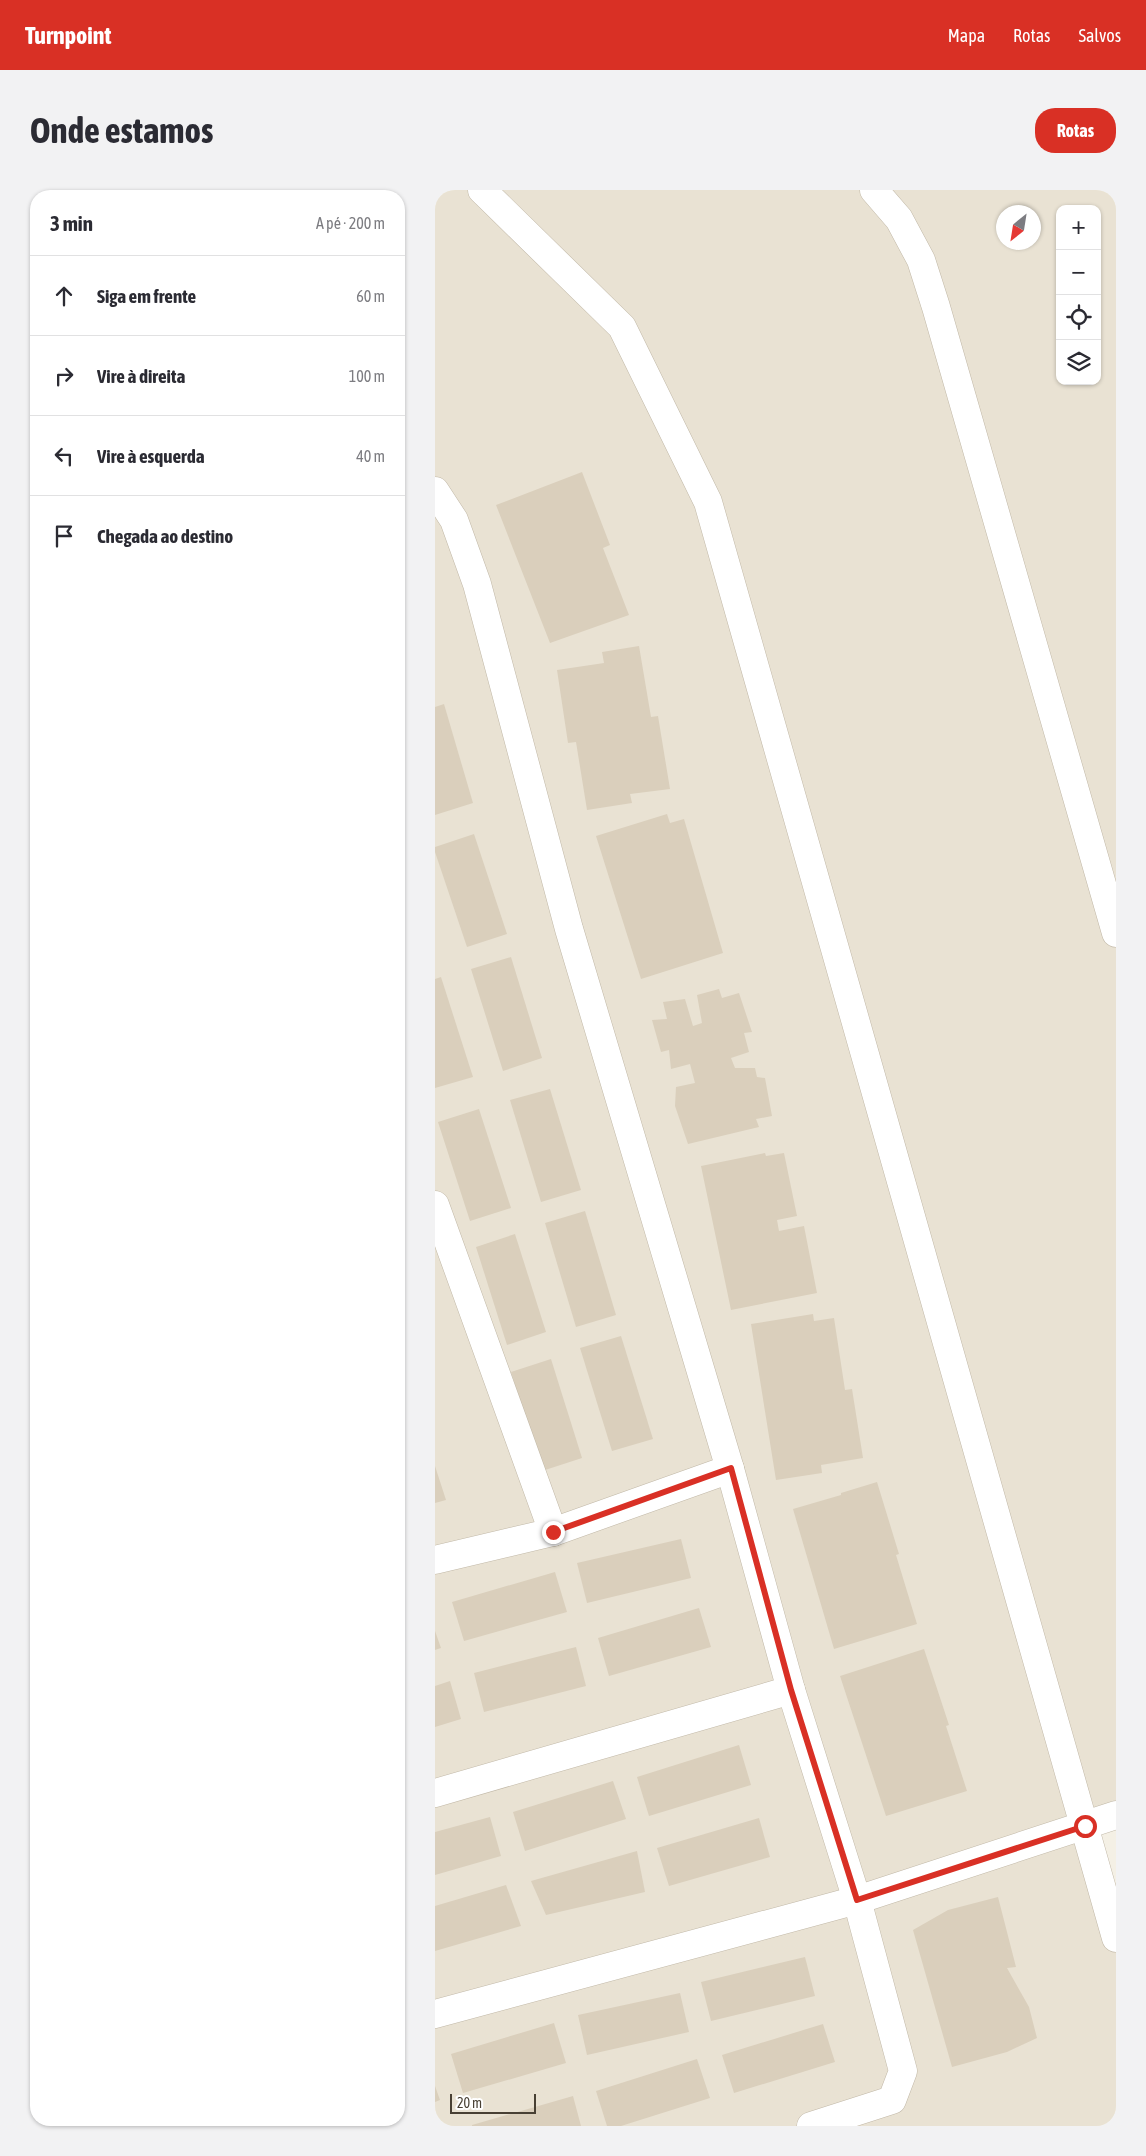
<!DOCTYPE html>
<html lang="pt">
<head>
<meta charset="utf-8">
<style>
  body { margin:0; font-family:"Asap Condensed",sans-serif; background:#f2f2f3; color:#2b2b33 }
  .controls { position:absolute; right:15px; top:15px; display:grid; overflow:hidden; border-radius:10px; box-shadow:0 1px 4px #0004 }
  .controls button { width:45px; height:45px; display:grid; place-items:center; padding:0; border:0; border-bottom:1px solid #e1e1e2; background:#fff; color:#2b2b33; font:25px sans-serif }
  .compass { position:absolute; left:561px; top:15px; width:45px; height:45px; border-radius:50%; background:#fff; box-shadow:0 1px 4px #0004; rotate:210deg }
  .scale { position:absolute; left:15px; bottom:12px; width:86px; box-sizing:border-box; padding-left:5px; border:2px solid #484034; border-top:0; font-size:14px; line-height:18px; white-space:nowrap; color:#484034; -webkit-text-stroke:4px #fff; paint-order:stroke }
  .stop { position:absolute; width:15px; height:15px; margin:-11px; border:4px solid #d93025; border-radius:50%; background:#fff }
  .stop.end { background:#d93025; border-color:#fff; box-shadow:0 1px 5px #0008 }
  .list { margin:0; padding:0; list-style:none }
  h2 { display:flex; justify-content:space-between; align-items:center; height:65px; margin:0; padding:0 20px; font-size:21px }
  h2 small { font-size:16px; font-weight:400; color:#7c7c81 }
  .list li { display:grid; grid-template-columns:32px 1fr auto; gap:15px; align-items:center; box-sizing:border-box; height:80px; padding:0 20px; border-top:1px solid #e1e1e2 }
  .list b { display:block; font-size:19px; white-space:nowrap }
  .list em { font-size:16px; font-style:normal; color:#7c7c81 }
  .icon { flex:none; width:28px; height:28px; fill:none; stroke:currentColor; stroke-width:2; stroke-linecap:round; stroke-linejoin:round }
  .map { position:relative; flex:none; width:681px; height:1936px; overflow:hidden; border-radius:20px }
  header { display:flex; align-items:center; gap:30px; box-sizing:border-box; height:70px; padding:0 25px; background:#d93025; color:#fff }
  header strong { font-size:24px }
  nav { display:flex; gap:28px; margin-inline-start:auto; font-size:18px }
  .intro { display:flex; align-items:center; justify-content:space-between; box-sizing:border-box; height:120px; padding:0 30px }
  h1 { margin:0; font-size:35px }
  .button { padding:12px 22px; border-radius:20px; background:#d93025; color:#fff; font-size:18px; font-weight:700 }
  main { display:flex; gap:30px; padding:0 30px }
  aside { flex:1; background:#fff; border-radius:20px; box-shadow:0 1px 4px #0004 }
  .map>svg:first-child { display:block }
  .residential { fill:#e9e2d3; fill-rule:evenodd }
  .building { fill:#dacfbc }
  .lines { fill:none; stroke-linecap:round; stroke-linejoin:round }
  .street-casing { stroke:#c1b8a7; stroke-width:29 }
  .street { stroke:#fff; stroke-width:28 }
  .route { stroke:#d93025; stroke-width:6 }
</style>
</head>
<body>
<header>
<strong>Turnpoint</strong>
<nav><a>Mapa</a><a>Rotas</a><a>Salvos</a></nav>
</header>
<div class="intro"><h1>Onde estamos</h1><a class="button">Rotas</a></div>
<main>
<aside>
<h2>3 min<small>A pé · 200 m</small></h2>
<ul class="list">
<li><svg class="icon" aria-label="ahead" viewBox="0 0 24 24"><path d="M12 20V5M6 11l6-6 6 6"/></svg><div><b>Siga em frente</b></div><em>60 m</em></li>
<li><svg class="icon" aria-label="right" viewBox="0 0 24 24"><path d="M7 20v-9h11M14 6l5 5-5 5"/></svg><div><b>Vire à direita</b></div><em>100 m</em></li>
<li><svg class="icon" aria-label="left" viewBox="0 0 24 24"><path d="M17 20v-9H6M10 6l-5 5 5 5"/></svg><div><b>Vire à esquerda</b></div><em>40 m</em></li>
<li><svg class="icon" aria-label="arrive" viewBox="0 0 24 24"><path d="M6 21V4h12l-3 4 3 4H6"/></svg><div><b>Chegada ao destino</b></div></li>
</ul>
</aside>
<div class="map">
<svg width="681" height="1936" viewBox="0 0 681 1936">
  <rect width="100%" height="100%" fill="#f4f0e5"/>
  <path class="residential" d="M0 0H681V1625L650 1636 681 1748V1936H0ZM625 19H662V191H625ZM568 22H598V52H568Z"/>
  <g class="building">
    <path d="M147 282 175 355 168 358 194 425 115 453 61 315Z"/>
    <path d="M204 456 216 527 223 526 235 599 195 604 197 613 152 620 141 552 133 553 122 480 169 473 167 462Z"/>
    <path d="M9 514 38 613 0 625V517Z"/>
    <path d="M232 624 235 633 249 629 288 763 206 789 161 646Z"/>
    <path d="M39 644 72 744 32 757 0 662V657Z"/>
    <path d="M76 767 107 868 68 881 36 779Z"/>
    <path d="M6 787 38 887 0 898V789Z"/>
    <path d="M284 799 287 808 304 803 317 842 309 843 314 862 296 868 300 878H320L322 887 330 888 337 926 321 929 324 937 253 954 240 916 241 897 260 893 255 874 236 879 234 860 226 862 217 830 232 829 228 812 250 809 258 836 267 833 262 805Z"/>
    <path d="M115 899 146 1000 106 1012 75 910Z"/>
    <path d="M44 919 76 1018 35 1031 3 932Z"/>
    <path d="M330 963 331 966 349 963 362 1026 342 1030 344 1041 369 1036 382 1103 296 1120 266 976Z"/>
    <path d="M150 1021 181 1125 141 1137 110 1033Z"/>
    <path d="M80 1044 111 1142 72 1155 41 1057Z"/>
    <path d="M378 1124 379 1131 399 1128 410 1200 417 1199 428 1268 386 1275 387 1283 341 1290 316 1134Z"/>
    <path d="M186 1146 218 1249 177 1261 145 1158Z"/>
    <path d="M116 1169 147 1268 107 1281 76 1182Z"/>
    <path d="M0 1276 11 1310 0 1313Z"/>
    <path d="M442 1292 464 1364 461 1365 482 1434 399 1459 358 1319 406 1305V1303Z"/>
    <path d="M246 1349 256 1388 152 1413 142 1373Z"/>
    <path d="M120 1382 132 1422 29 1451 17 1412Z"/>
    <path d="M264 1418 276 1457 174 1486 163 1448Z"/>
    <path d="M0 1441 6 1458 0 1460Z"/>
    <path d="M141 1457 151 1496 49 1522 39 1483Z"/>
    <path d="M489 1459 514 1535 511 1536 532 1601 451 1626 405 1486Z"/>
    <path d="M15 1491 26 1529 0 1537V1496Z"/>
    <path d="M304 1555 316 1595 214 1626 202 1587Z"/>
    <path d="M178 1591 191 1629 90 1661 78 1622Z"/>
    <path d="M55 1627 66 1666 0 1685V1642Z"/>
    <path d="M324 1628 335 1667 234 1696 222 1658Z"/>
    <path d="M202 1661 210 1702 111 1725 96 1691Z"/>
    <path d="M71 1695 86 1736 0 1761V1716Z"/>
    <path d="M563 1707 581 1777 572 1778 594 1817 602 1848 572 1862 517 1877 478 1740 513 1720Z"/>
    <path d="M370 1767 380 1806 276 1831 266 1792Z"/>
    <path d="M245 1803 254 1842 152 1865 143 1825Z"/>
    <path d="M119 1833 131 1873 28 1903 16 1864Z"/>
    <path d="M388 1834 400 1872 299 1903 287 1865Z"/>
    <path d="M262 1869 275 1908 186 1936H172L161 1901Z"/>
    <path d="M0 1896 5 1910 0 1912Z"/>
    <path d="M138 1906 146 1936H37V1935Z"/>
  </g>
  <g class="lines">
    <defs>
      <g id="street">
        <path d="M47 0 187 137 273 312 681 1748"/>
        <path d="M439 0 464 29 486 70 501 117 681 743"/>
        <path d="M0 301 19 330 42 394 134 739 295 1279 356 1500 422 1710 468 1881 457 1910 376 1936"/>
        <path d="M0 1015 118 1342"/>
        <path d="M0 1370 118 1342 295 1279"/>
        <path d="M0 1603 356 1500"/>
        <path d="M0 1824 422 1710 681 1625"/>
      </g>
    </defs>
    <use href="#street" class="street-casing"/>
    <use href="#street" class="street"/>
  </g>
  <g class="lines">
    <path class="route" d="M118 1342 296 1278 356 1500 422 1710 650 1636"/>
  </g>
</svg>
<div class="controls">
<button>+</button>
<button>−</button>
<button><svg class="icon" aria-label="locate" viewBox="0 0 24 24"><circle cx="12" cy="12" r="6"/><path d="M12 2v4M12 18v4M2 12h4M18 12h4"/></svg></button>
<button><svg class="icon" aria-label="layers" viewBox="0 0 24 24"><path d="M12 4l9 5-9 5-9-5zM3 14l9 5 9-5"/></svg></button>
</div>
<svg class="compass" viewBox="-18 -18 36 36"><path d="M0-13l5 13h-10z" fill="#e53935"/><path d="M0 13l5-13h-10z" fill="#7c7c81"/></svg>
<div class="scale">20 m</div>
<div class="stop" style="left:650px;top:1636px"></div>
<div class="stop end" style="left:118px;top:1342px"></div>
</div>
</main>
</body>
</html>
